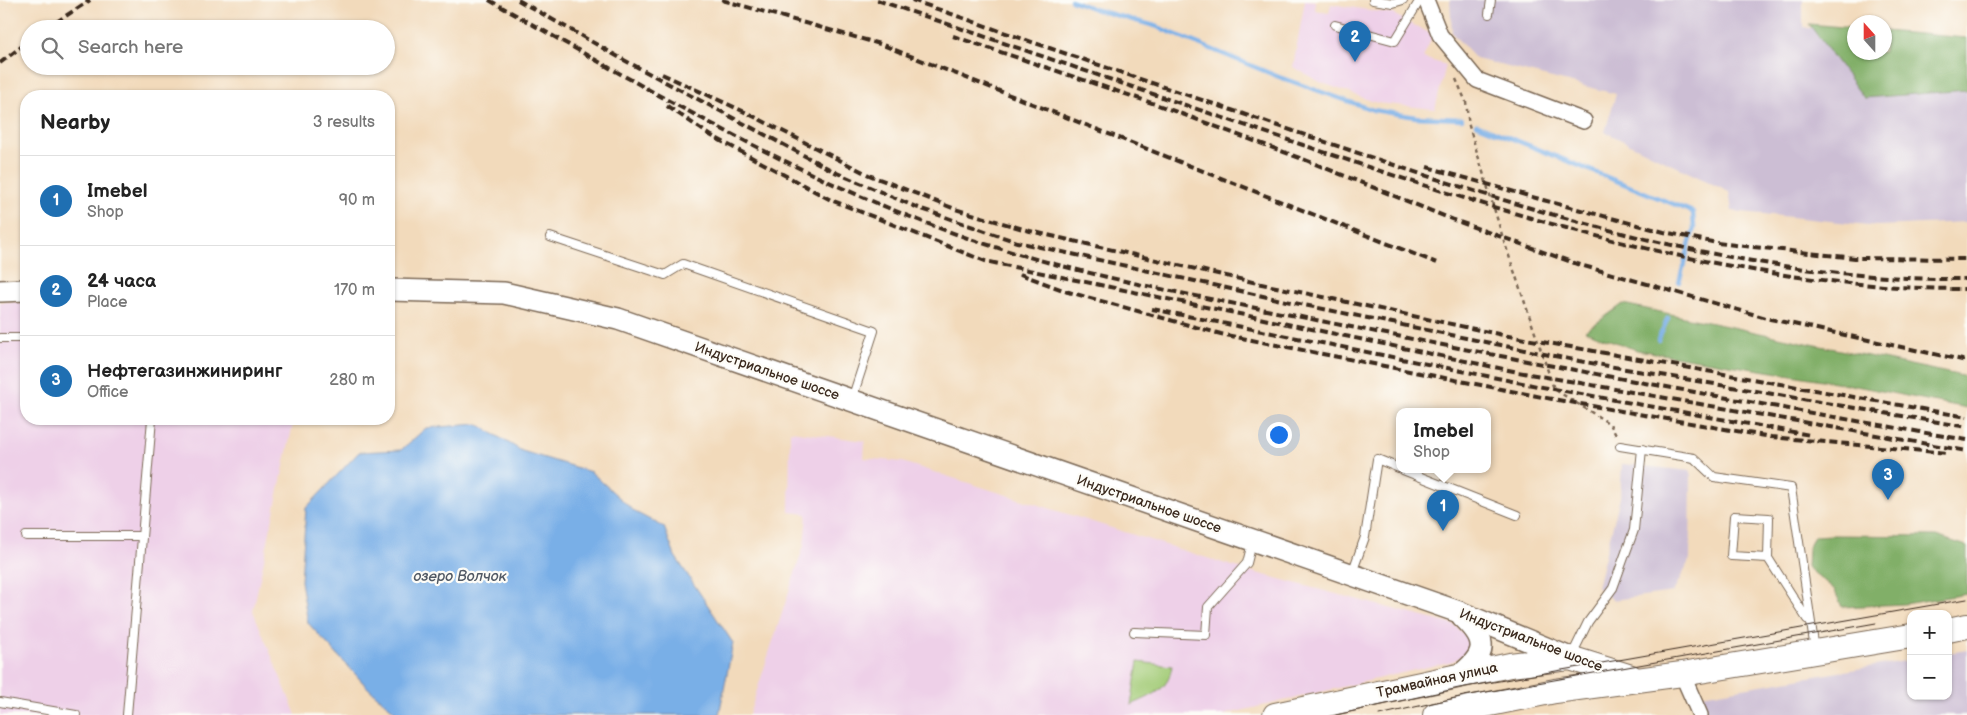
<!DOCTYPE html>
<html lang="en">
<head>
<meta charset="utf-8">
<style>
  body { margin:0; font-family:"Balsamiq Sans",sans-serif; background:#f2f2f2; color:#222 }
  .controls { position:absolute; right:15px; bottom:15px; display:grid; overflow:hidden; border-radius:10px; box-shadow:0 1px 4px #0004 }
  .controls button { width:45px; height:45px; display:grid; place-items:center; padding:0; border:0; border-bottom:1px solid #e0e0e0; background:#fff; color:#222; font:25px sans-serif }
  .compass { position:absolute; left:1847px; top:15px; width:45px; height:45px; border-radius:50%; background:#fff; box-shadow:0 1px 4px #0004; rotate:339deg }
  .you { position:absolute; left:1278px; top:434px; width:18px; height:18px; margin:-12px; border:4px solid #fff; border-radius:50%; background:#1a73e8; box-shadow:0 0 0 8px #1a73e833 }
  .badge { display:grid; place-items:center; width:32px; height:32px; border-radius:50%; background:#1f6fb2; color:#fff; font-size:16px; font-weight:700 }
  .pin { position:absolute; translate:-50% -41px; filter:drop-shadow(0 1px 2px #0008) }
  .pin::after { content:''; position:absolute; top:26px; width:18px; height:15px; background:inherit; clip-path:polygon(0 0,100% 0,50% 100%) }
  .popup { position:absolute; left:1396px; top:408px; width:95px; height:65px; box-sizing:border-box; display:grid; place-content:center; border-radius:10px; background:#fff; filter:drop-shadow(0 1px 4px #0005); font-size:16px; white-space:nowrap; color:#767676 }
  .popup b { font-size:19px; color:#222 }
  .popup::after { content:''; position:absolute; left:50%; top:100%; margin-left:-10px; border:10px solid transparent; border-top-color:#fff }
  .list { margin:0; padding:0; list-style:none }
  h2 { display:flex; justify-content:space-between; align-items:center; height:65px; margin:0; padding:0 20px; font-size:21px }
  h2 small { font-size:16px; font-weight:400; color:#767676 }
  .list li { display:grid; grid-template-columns:32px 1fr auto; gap:15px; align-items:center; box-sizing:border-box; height:90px; padding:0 20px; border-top:1px solid #e0e0e0 }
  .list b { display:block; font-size:19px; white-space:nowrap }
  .list p { margin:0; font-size:16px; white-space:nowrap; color:#767676 }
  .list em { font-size:16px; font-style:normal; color:#767676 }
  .icon { flex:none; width:28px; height:28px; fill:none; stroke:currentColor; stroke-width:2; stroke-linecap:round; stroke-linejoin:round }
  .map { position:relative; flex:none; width:1967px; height:715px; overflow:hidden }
  .search { position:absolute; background:#fff; box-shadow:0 1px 4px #0004; left:20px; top:20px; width:375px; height:55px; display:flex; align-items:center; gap:12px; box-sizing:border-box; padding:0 18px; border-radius:28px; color:#767676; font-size:19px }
  .panel { position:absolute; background:#fff; box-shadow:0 1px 4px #0004; left:20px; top:90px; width:375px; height:335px; border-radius:20px }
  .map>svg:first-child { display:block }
  .built { fill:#eed0e8 }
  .industrial { fill:#ccbed4 }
  .green { fill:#a2cb76; stroke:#6e7a4a }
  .forest { fill:#81af67; stroke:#5e6c42 }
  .water { fill:#79afe7; stroke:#5a6c82 }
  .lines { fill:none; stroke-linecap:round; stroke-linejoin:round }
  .stream { stroke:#79afe7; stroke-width:4.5 }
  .lane-casing { stroke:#7b6855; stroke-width:10 }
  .street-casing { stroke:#7b6855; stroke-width:18 }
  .secondary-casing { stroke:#7b6855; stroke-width:24 }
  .primary-casing { stroke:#7b6855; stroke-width:26 }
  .path { stroke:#7b6855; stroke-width:2.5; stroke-dasharray:4 4; stroke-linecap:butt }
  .lane { stroke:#fff; stroke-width:8 }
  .street { stroke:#fff; stroke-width:15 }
  .secondary { stroke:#fff; stroke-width:21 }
  .primary { stroke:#fff; stroke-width:24 }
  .tram { stroke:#3b2a1e; stroke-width:1 }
  .rail { stroke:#3b2a1e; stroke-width:4; stroke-dasharray:8 4; stroke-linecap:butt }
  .labels { text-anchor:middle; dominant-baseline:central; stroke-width:4.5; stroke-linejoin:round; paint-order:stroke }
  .street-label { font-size:14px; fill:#3b2a1e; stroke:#fdfcf7 }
  .water-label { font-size:15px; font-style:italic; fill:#515964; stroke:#fdfcf7 }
</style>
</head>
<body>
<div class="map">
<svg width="1967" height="715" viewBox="0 0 1967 715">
  <rect width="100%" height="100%" fill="#fdfcf7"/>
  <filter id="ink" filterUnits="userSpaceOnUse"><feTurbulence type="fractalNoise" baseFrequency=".02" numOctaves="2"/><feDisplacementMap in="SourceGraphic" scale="10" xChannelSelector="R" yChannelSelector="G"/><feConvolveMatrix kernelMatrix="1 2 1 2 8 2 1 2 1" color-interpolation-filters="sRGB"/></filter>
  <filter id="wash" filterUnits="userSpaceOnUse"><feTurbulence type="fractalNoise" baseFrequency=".0096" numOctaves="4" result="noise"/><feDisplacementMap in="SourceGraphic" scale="20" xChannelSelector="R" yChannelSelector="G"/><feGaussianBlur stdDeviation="1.12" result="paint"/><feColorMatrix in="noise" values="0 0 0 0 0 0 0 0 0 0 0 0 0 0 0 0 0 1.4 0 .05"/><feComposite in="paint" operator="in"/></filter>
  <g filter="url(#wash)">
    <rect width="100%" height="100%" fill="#f2dabb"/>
    <g class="built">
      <path d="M1305 0 1316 1 1315 11 1329 13 1331 4 1393 14 1433 35 1423 58 1446 65 1435 109 1377 103 1320 82 1293 67Z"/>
      <path d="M0 302H26V419H294L253 611 296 715H0Z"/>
      <path d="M790 431 865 441 864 458 902 462 1245 570 1454 625 1471 640 1469 652 1453 661 1223 715H749L804 545 807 514 789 512Z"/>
    </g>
    <g class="industrial">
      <path d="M1450 0H1803V27L1854 36V52L1967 57V222L1878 226 1732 211 1729 192 1605 132 1616 94 1476 59 1452 33Z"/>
      <path d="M1622 464 1691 471 1690 559 1673 592 1613 600 1597 587 1620 498Z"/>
      <path d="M1967 650V715H1704L1695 696 1911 660V696H1948V653Z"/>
    </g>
    <path class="green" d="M1138 662 1172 666C1168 691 1153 695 1131 705Z"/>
    <g class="forest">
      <path d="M1809 24 1854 28V52H1884L1885 31 1967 38V90L1864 98Z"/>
      <path d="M1623 304 1967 377V408L1841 383 1637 350 1585 331Z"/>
      <path d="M1832 535 1936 536 1964 545 1967 547V594L1904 604 1842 607 1834 589 1807 567 1808 549 1814 536Z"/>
    </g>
    <path class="water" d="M477 424 522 451 591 472 635 512 664 527 675 556 733 643 719 715H399L368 688 308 623 301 581 306 508 359 452 401 450 426 428Z"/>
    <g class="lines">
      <g class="stream">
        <path d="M1071 0 1097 10 1155 26 1279 77 1373 110 1416 117 1462 119"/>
        <path d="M1476 124 1693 212 1694 228 1679 282"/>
        <path d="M1658 340 1668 318"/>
      </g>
    </g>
  </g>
  <g filter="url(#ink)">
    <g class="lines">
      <defs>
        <g id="lane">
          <path d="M1373 0 1393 3 1403 0"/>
          <path d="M1489 14 1491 0"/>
          <path d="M1335 25 1395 41 1420 0"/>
          <path d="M550 237 665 275 683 264 874 331 852 399"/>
          <path d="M0 338H26"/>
          <path d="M1620 446 1694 458 1714 477 1791 488 1815 650"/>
          <path d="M1403 470 1517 515"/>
          <path d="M26 536H142"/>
          <path d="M1768 558 1731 556 1734 516 1769 518 1768 558 1807 619"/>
          <path d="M1352 573 1365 537 1377 459 1399 468"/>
          <path d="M1134 632 1206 635 1208 607 1247 563 1252 543"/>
          <path d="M1571 657 1588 622 1613 588 1634 530 1642 449"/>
          <path d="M0 702 76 715"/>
          <path d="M127 715 152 419"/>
        </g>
        <g id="street">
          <path d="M1426 0 1440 35 1477 80 1584 121"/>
          <path d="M1682 674 1700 715"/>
        </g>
        <g id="secondary">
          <path d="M389 290 504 293 618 319 1459 612 1570 658"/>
          <path d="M0 291 26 290"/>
          <path d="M1459 676C1487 654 1489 641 1462 616"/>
        </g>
        <g id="primary">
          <path d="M1948 630 1967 626"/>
          <path d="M1275 715 1510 665 1570 658 1631 677"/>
          <path d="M1435 715 1555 691 1682 674 1911 636"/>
        </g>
      </defs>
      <use href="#lane" class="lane-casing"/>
      <use href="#street" class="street-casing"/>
      <use href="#secondary" class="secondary-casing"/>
      <use href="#primary" class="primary-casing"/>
      <path class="path" d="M1456 79 1466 102 1469 126 1503 238 1554 389 1610 424 1617 437"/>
      <use href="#lane" class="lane"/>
      <use href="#street" class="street"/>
      <use href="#secondary" class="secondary"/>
      <use href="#primary" class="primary"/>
      <g class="tram">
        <path d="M1336 715 1459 688 1967 599"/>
        <path d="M1379 715 1464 696 1876 623"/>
      </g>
      <g class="rail">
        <path d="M489 0C636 82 782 170 942 229 1064 274 1194 295 1321 321 1536 364 1751 403 1967 440"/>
        <path d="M518 0 624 60 837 173 916 207 1017 242 1304 305 1579 361 1967 427"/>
        <path d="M722 0 880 44 1437 263"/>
        <path d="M877 0C1019 48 1161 97 1303 145 1518 218 1738 289 1967 289"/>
        <path d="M912 0C1044 47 1176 91 1308 136 1520 208 1740 282 1967 279"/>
        <path d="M46 29 90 0"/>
        <path d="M953 36 1158 105 1308 161 1454 220 1577 264 1770 319 1967 361"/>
        <path d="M0 63 29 41"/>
        <path d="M662 74 747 113 869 175 955 209 1030 231 1257 283 1503 335 1967 417"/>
        <path d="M667 106 710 135 831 200 985 261 1518 372 1967 451"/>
        <path d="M1427 167 1543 200 1664 232 1717 243 1855 258 1967 259"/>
        <path d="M1020 274 1071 293"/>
        <path d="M1065 291 1221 334 1552 399 1771 437 1947 453"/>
        <path d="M1152 309 1537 386 1810 435"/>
      </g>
    </g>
  </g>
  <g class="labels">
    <g class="street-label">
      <text transform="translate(767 371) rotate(19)">Индустриальное шоссе</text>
      <text transform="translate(1149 504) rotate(19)">Индустриальное шоссе</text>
      <text transform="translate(1531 640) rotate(21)">Индустриальное шоссе</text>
      <text transform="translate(1437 680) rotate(-12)">Трамвайная улица</text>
    </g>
    <g class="water-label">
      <text x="460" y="576">озеро Волчок</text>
    </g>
  </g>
</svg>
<div class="controls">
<button>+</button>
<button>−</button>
</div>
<svg class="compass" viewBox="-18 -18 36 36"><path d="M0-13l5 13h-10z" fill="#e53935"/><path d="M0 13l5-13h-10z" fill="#767676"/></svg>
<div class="you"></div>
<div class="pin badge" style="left:1443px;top:531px">1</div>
<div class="popup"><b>Imebel</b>Shop</div>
<div class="pin badge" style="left:1355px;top:62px">2</div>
<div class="pin badge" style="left:1888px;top:500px">3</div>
<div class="search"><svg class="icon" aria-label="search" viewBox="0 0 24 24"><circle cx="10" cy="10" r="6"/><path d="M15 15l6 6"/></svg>Search here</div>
<section class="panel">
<h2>Nearby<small>3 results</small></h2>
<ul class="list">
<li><span class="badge">1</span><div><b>Imebel</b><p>Shop</p></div><em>90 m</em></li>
<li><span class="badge">2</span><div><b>24 часа</b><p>Place</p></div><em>170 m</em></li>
<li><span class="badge">3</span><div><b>Нефтегазинжиниринг</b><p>Office</p></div><em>280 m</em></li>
</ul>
</section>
</div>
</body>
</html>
